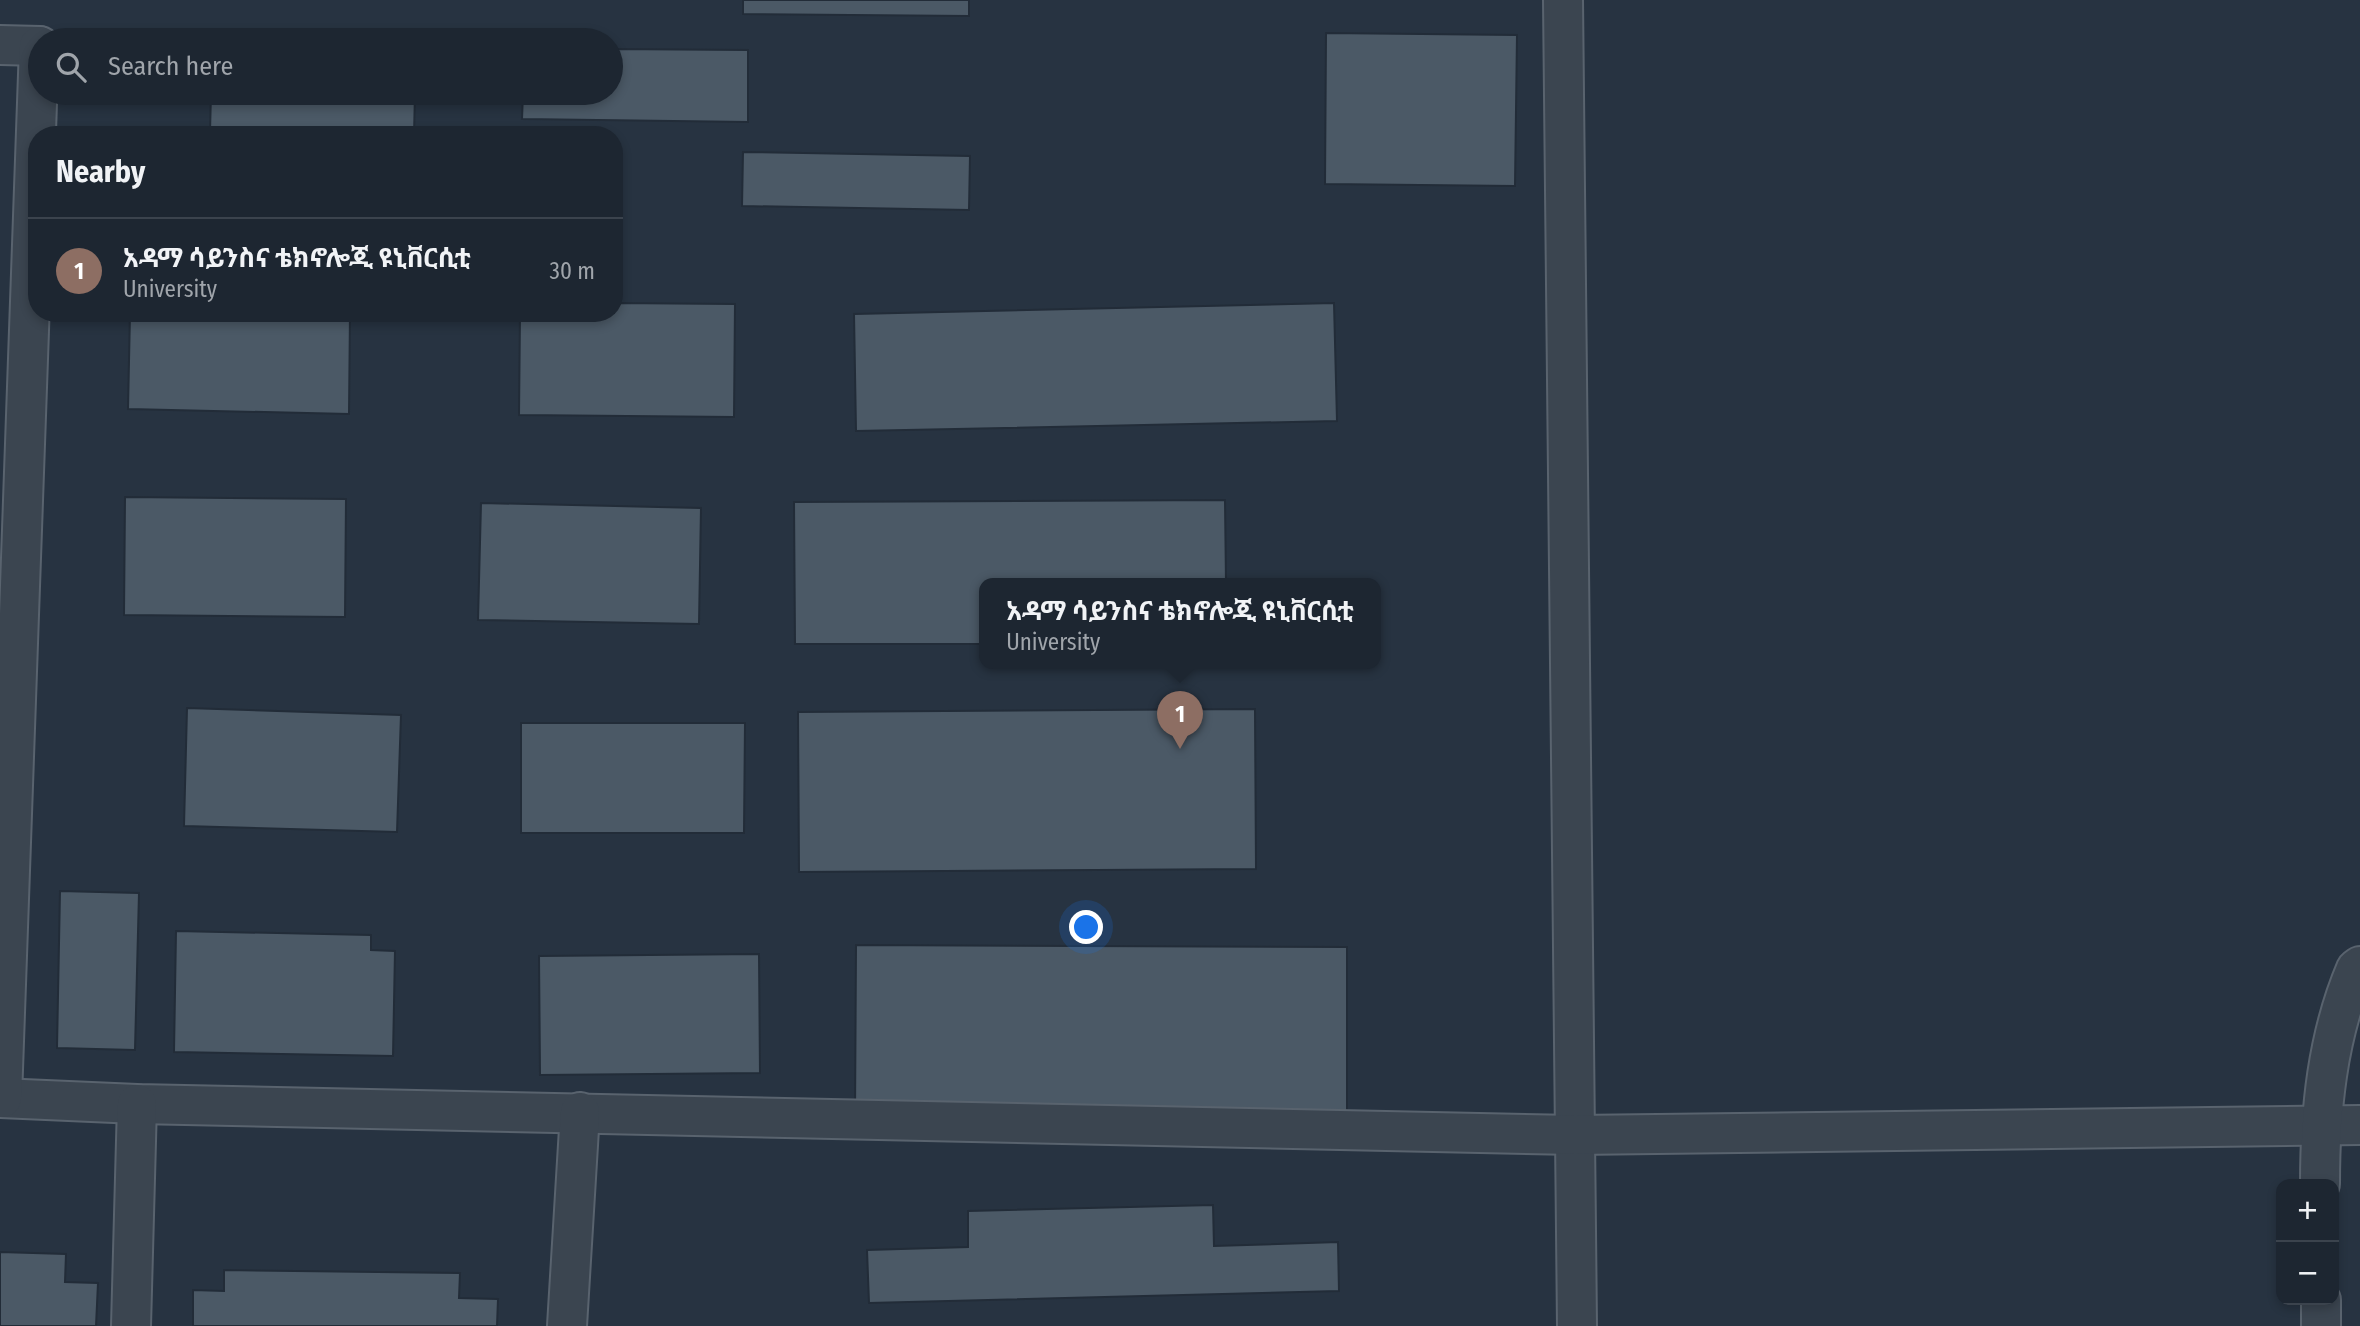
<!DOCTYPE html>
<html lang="en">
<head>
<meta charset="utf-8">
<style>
  body { margin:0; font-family:"Fira Sans Condensed","Noto Sans Ethiopic",sans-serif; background:#252e39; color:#f1f3f6 }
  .controls { position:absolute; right:21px; bottom:21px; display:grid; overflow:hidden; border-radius:14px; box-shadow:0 4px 10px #0003 }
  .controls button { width:63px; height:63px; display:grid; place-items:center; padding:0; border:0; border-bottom:2px solid #3b434d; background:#1d2631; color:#f1f3f6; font:35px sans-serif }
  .you { position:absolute; left:1087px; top:928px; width:24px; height:24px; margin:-18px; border:5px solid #fff; border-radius:50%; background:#1a73e8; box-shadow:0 0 0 10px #1a73e833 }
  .badge { display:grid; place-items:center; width:46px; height:46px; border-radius:50%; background:#1a73e8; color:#fff; font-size:23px; font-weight:700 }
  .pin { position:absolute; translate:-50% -58px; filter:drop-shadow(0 2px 4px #0008) }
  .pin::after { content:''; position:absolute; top:37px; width:24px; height:21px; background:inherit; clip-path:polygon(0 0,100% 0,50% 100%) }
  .popup { position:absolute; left:979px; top:578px; width:402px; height:91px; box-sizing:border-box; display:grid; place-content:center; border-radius:14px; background:#1d2631; filter:drop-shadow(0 2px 5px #0005); font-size:23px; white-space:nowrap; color:#a0a5ab }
  .popup b { font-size:26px; color:#f1f3f6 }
  .popup::after { content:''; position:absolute; left:50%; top:100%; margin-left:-14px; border:14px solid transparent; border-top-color:#1d2631 }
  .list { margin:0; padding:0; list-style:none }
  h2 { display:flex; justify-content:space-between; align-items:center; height:91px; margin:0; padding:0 28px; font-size:30px }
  h2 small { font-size:23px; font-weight:400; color:#a0a5ab }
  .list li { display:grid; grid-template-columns:46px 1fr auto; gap:21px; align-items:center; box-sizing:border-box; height:105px; padding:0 28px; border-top:2px solid #3b434d }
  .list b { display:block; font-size:26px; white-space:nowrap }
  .list p { margin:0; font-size:23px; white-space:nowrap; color:#a0a5ab }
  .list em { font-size:23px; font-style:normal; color:#a0a5ab }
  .icon { flex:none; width:38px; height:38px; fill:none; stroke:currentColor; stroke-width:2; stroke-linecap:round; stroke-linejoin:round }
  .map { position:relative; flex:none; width:2360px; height:1326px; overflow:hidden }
  .search { position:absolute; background:#1d2631; box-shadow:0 4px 10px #0003; left:28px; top:28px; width:595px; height:77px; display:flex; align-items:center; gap:18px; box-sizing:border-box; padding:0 24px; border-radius:38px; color:#a0a5ab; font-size:26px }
  .panel { position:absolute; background:#1d2631; box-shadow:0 4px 10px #0003; left:28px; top:126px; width:595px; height:196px; border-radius:28px }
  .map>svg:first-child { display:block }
  .building { fill:#4b5966; stroke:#222c38; stroke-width:2 }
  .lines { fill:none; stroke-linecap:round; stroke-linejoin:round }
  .minor-casing { stroke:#59636e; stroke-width:42 }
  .minor { stroke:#3b4550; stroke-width:38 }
</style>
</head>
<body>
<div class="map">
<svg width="2360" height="1326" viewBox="0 0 2360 1326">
  <rect width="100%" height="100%" fill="#273341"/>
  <g class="building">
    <path d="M743 0H969V16L743 14Z"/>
    <path d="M1326 33 1517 35 1515 186 1325 184Z"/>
    <path d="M611 49 748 50V122L522 119 523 93H611Z"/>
    <path d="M211 93H415L414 135H188V132H210Z"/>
    <path d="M743 152 970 156 969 210 742 206Z"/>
    <path d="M614 303 735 304 734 417 519 415 520 313H614Z"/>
    <path d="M1334 303 1337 421 856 431 854 314Z"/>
    <path d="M130 313H350L349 414 128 409Z"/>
    <path d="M125 497 346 499 345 617 124 615Z"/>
    <path d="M1225 500 1226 583H984V644H795L794 502Z"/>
    <path d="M481 503 701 508 699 624 478 620Z"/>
    <path d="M187 708 401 715 397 832 184 826Z"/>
    <path d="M1255 709 1256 869 799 872 798 712Z"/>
    <path d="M521 723H745L744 833H521Z"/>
    <path d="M60 891 139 893 135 1050 57 1048Z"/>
    <path d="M176 931 371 935V950L395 951 393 1056 174 1052Z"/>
    <path d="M856 945 1347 947V1118L855 1117Z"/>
    <path d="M759 954 760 1073 540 1075 539 956Z"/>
    <path d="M1213 1205 1214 1246 1338 1242 1339 1291 869 1303 867 1250 968 1247V1211Z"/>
    <path d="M0 1252 66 1254 65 1282 98 1283 96 1326H0Z"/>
    <path d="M224 1270 460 1273 459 1298 498 1299 497 1326H193V1290L224 1291Z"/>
  </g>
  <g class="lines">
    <defs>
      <g id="minor">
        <path d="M1563 0 1577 1326"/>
        <path d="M0 45 40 46"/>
        <path d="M0 1098 137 1104 1575 1135 2360 1125"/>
        <path d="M2 1098 39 46"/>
        <path d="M2320 1184C2320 1111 2327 1037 2356 969L2360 966"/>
        <path d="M2321 1300V1326"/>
        <path d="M131 1326 137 1104"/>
        <path d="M567 1326 580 1112"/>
      </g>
    </defs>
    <use href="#minor" class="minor-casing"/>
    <use href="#minor" class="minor"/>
  </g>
</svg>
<div class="controls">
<button>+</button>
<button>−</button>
</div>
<div class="you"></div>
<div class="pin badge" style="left:1180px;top:749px;background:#8d6e63">1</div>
<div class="popup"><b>አዳማ ሳይንስና ቴክኖሎጂ ዩኒቨርሲቲ</b>University</div>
<div class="search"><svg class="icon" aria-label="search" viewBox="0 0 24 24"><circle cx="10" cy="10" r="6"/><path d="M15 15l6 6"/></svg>Search here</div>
<section class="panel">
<h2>Nearby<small></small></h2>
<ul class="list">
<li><span class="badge" style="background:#8d6e63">1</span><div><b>አዳማ ሳይንስና ቴክኖሎጂ ዩኒቨርሲቲ</b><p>University</p></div><em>30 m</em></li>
</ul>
</section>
</div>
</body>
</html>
